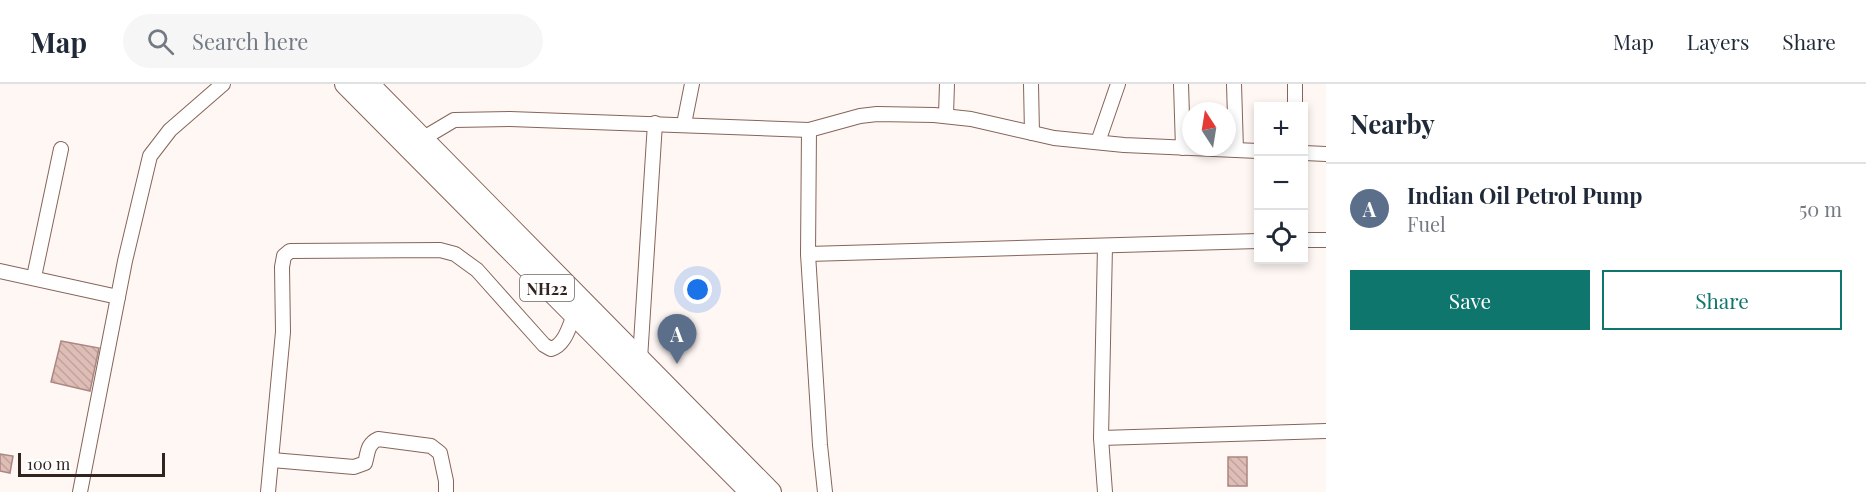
<!DOCTYPE html>
<html lang="en">
<head>
<meta charset="utf-8">
<style>
  body { margin:0; font-family:"Playfair Display",serif; background:#f6f6f7; color:#1f2937 }
  .controls { position:absolute; right:18px; top:18px; display:grid; overflow:hidden; border-radius:0px; box-shadow:0 3px 9px #0003 }
  .controls button { width:54px; height:54px; display:grid; place-items:center; padding:0; border:0; border-bottom:2px solid #e0e1e3; background:#fff; color:#1f2937; font:30px sans-serif }
  .compass { position:absolute; left:1182px; top:18px; width:54px; height:54px; border-radius:50%; background:#fff; box-shadow:0 3px 9px #0003; rotate:348deg }
  .scale { position:absolute; left:18px; bottom:15px; width:147px; box-sizing:border-box; padding-left:6px; border:3px solid #31231e; border-top:0; font-size:16px; line-height:21px; white-space:nowrap; color:#31231e; -webkit-text-stroke:4px #fff; paint-order:stroke }
  .you { position:absolute; left:698px; top:206px; width:21px; height:21px; margin:-15px; border:4px solid #fff; border-radius:50%; background:#1a73e8; box-shadow:0 0 0 9px #1a73e833 }
  .badge { display:grid; place-items:center; width:39px; height:39px; border-radius:50%; background:#0f766e; color:#fff; font-size:20px; font-weight:700 }
  .pin { position:absolute; translate:-50% -50px; filter:drop-shadow(0 2px 3px #0008) }
  .pin::after { content:''; position:absolute; top:32px; width:21px; height:18px; background:inherit; clip-path:polygon(0 0,100% 0,50% 100%) }
  .list { margin:0; padding:0; list-style:none }
  h2 { display:flex; justify-content:space-between; align-items:center; height:78px; margin:0; padding:0 24px; font-size:26px }
  h2 small { font-size:20px; font-weight:400; color:#747a83 }
  .list li { display:grid; grid-template-columns:39px 1fr auto; gap:18px; align-items:center; box-sizing:border-box; height:90px; padding:0 24px; border-top:2px solid #e0e1e3 }
  .list b { display:block; font-size:22px; white-space:nowrap }
  .list p { margin:0; font-size:20px; white-space:nowrap; color:#747a83 }
  .list em { font-size:20px; font-style:normal; color:#747a83 }
  .actions { display:flex; gap:12px; padding:18px 24px }
  .actions a { flex:1; padding:14px 0; border:2px solid #0f766e; border-radius:0px; text-align:center; font-size:21px; color:#0f766e }
  .actions .main { background:#0f766e; color:#fff }
  .icon { flex:none; width:33px; height:33px; fill:none; stroke:currentColor; stroke-width:2; stroke-linecap:round; stroke-linejoin:round }
  .map { position:relative; flex:none; width:1326px; height:408px; overflow:hidden }
  header { display:flex; align-items:center; gap:36px; box-sizing:border-box; height:84px; padding:0 30px; background:#fff; border-bottom:2px solid #e0e1e3 }
  header strong { font-size:28px }
  nav { display:flex; gap:33px; margin-inline-start:auto; font-size:21px }
  .search { width:420px; height:54px; background:#f6f6f7; display:flex; align-items:center; gap:15px; box-sizing:border-box; padding:0 21px; border-radius:33px; color:#747a83; font-size:22px }
  main { display:flex }
  aside { flex:1; background:#fff }
  .map>svg:first-child { display:block }
  .building { fill:url(#building-back-hatch); stroke:#ac8780; stroke-width:1.5 }
  .lines { fill:none; stroke-linecap:round; stroke-linejoin:round }
  .minor-casing { stroke:#866559; stroke-width:16 }
  .highway-casing { stroke:#866559; stroke-width:22 }
  .minor { stroke:#fff; stroke-width:14 }
  .highway { stroke:#fff; stroke-width:20 }
  .labels { text-anchor:middle; dominant-baseline:central; stroke-width:5; stroke-linejoin:round; paint-order:stroke }
  .shield { fill:#fff; stroke:#6f6562; stroke-width:1.5 }
  .shield-label { font-size:16px; font-weight:bold; fill:#31231e }
</style>
</head>
<body>
<header>
<strong>Map</strong>
<div class="search"><svg class="icon" aria-label="search" viewBox="0 0 24 24"><circle cx="10" cy="10" r="6"/><path d="M15 15l6 6"/></svg>Search here</div>
<nav><a>Map</a><a>Layers</a><a>Share</a></nav>
</header>
<main>
<div class="map">
<svg width="1326" height="408" viewBox="0 0 1326 408">
  <defs>
    <pattern id="building-back-hatch" width="6" height="6" patternUnits="userSpaceOnUse" patternTransform="scale(1.5)"><rect width="6" height="6" fill="#dfbdb7"/><path d="M-1 5l2 2M0 0l6 6M5-1l2 2" fill="none" stroke="#c0a29d"/></pattern>
  </defs>
  <rect width="100%" height="100%" fill="#fff7f4"/>
  <g class="building">
    <path d="M61 257 99 264 90 307 51 298Z"/>
    <path d="M0 370 13 372 10 389 0 387Z"/>
    <rect x="1228" y="373" width="19" height="29"/>
  </g>
  <g class="lines">
    <defs>
      <g id="minor">
        <path d="M1031 0 1032 49"/>
        <path d="M1181 0 1183 64"/>
        <path d="M1234 0 1236 66"/>
        <path d="M1295 0V22"/>
        <path d="M946 31 947 0"/>
        <path d="M684 40 692 0"/>
        <path d="M809 46 808 170 820 361 825 408"/>
        <path d="M422 55 454 36 510 35 809 46 860 32 877 30 934 31 971 35 1054 54 1124 61 1258 67"/>
        <path d="M1098 58 1118 0"/>
        <path d="M1304 69 1326 70"/>
        <path d="M1304 156H1326"/>
        <path d="M1105 162 1101 354 1105 408"/>
        <path d="M808 170 1258 157"/>
        <path d="M0 187 118 213"/>
        <path d="M34 193 61 65"/>
        <path d="M640 275 655 39"/>
        <path d="M1101 354 1326 347"/>
        <path d="M272 376 354 383 365 379C368 369 367 360 378 355L431 362 440 369 446 397V408"/>
        <path d="M80 408 125 177 150 72 170 46 223 0"/>
        <path d="M268 408 283 248 282 183 284 172 290 167 440 166 455 170 477 186 544 261 551 265C565 261 569 243 574 231"/>
      </g>
      <g id="highway">
        <path d="M345 0 750 408"/>
        <path d="M369 0 771 408"/>
      </g>
    </defs>
    <use href="#minor" class="minor-casing"/>
    <use href="#highway" class="highway-casing"/>
    <use href="#minor" class="minor"/>
    <use href="#highway" class="highway"/>
  </g>
  <g class="labels">
    <rect class="shield" x="520" y="191" width="54" height="26" rx="4.5"/>
    <g class="shield-label">
      <text x="547" y="204">NH22</text>
    </g>
  </g>
</svg>
<div class="controls">
<button>+</button>
<button>−</button>
<button><svg class="icon" aria-label="locate" viewBox="0 0 24 24"><circle cx="12" cy="12" r="6"/><path d="M12 2v4M12 18v4M2 12h4M18 12h4"/></svg></button>
</div>
<svg class="compass" viewBox="-18 -18 36 36"><path d="M0-13l5 13h-10z" fill="#e53935"/><path d="M0 13l5-13h-10z" fill="#747a83"/></svg>
<div class="scale">100 m</div>
<div class="you"></div>
<div class="pin badge" style="left:677px;top:280px;background:#5c6f8a">A</div>
</div>
<aside>
<h2>Nearby<small></small></h2>
<ul class="list">
<li><span class="badge" style="background:#5c6f8a">A</span><div><b>Indian Oil Petrol Pump</b><p>Fuel</p></div><em>50 m</em></li>
</ul>
<div class="actions"><a class="main">Save</a><a>Share</a></div>
</aside>
</main>
</body>
</html>
